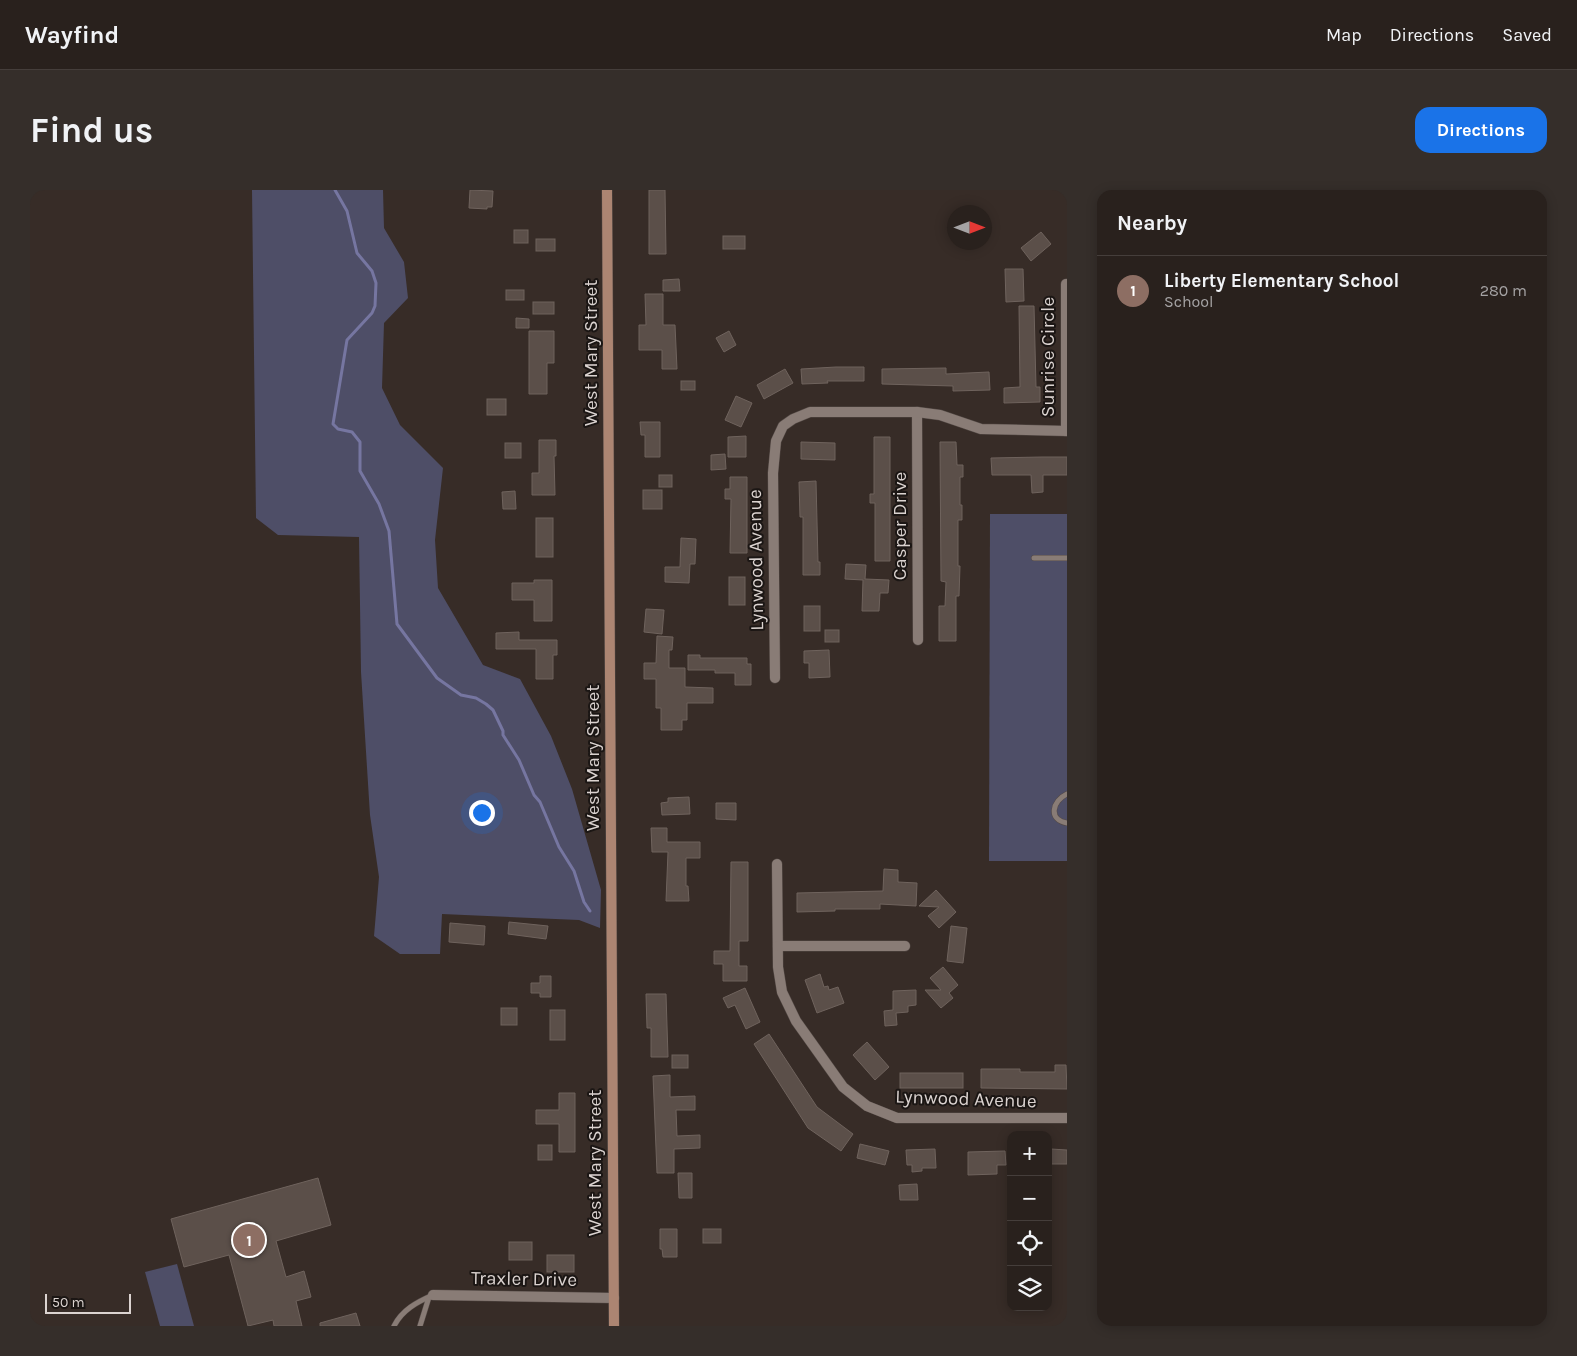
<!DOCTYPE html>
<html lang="en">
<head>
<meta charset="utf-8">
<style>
  body { margin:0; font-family:Karla,sans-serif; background:#352e2a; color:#f1f3f6 }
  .controls { position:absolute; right:15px; bottom:15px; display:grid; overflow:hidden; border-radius:10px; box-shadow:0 2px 12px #0003 }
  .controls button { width:45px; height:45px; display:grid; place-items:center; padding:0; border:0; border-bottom:1px solid #453e3b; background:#29211d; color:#f1f3f6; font:25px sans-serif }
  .compass { position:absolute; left:917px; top:15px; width:45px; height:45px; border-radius:50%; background:#29211d; box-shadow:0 2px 12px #0003; rotate:90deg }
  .scale { position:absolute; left:15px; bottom:12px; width:86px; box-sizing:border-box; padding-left:5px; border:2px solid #dbd3d0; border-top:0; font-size:14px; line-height:18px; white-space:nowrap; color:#dbd3d0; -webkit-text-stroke:4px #1b1614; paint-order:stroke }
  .you { position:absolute; left:451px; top:622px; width:18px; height:18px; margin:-12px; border:4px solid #fff; border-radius:50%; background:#1a73e8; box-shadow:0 0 0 8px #1a73e833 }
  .badge { display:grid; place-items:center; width:32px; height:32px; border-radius:50%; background:#1a73e8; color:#fff; font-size:16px; font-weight:700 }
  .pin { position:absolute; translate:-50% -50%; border:2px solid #fff; box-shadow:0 1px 5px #0006 }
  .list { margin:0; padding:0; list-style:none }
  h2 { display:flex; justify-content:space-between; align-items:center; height:65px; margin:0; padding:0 20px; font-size:21px }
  h2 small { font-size:16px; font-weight:400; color:#a5a3a4 }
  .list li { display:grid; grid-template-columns:32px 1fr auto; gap:15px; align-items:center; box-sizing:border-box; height:70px; padding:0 20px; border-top:1px solid #453e3b }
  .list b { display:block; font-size:19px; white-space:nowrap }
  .list p { margin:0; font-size:16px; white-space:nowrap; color:#a5a3a4 }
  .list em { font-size:16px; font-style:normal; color:#a5a3a4 }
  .icon { flex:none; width:28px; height:28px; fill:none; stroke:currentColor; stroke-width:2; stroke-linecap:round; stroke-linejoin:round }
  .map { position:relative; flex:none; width:1037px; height:1136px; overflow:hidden; border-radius:15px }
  header { display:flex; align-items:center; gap:30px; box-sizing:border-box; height:70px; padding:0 25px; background:#29211d; border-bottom:1px solid #453e3b }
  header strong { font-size:24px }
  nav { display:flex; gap:28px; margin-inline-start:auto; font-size:18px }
  .intro { display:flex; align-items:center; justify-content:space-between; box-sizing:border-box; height:120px; padding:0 30px }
  h1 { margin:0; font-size:35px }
  .button { padding:12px 22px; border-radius:15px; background:#1a73e8; color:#fff; font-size:18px; font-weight:700 }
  main { display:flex; gap:30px; padding:0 30px }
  aside { flex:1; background:#29211d; border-radius:15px; box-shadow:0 2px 12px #0003 }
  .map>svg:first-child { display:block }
  .green { fill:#4e4e67 }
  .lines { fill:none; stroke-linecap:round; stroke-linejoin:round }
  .stream { stroke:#7676a1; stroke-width:3 }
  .building { fill:#5b4f49; stroke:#6f635d }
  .service-casing { stroke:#544a46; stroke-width:6 }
  .minor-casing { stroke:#544a46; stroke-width:11 }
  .secondary-casing { stroke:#544a46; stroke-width:11 }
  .service { stroke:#897c76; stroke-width:5 }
  .minor { stroke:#897c76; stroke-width:10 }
  .secondary { stroke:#ac8572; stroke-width:10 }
  .labels { text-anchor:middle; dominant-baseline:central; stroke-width:4; stroke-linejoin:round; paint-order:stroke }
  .street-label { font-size:19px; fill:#dbd3d0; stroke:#1b1614 }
</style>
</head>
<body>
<header>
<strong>Wayfind</strong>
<nav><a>Map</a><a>Directions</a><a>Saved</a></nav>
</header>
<div class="intro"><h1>Find us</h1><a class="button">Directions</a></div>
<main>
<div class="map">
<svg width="1037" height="1136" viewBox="0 0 1037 1136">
  <rect width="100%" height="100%" fill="#372c27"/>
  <g class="green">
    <path d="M222 0H353L354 38 374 72 378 108 354 133 352 198 370 235 413 278 405 350 408 398 453 475 490 489 521 546 542 599 571 700 570 738 549 730 412 724 410 764H370L344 746 349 687 340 625 331 482 329 347 248 345 226 328Z"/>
    <path d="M960 324H1037V671H959Z"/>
    <path d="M147 1074 164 1136H130L115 1082Z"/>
  </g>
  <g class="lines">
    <path class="stream" d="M305 0 317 21 327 63 342 81 346 93 345 116 342 123 317 150 303 234 308 239 322 242 330 252V281L349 314 359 341 367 434 407 488 431 505 446 508 456 514 463 520 473 541V545L489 570 504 605 510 612 529 657 544 681 554 712 560 721"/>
  </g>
  <g class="building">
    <path d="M440 0 463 1 462 17H457V19L439 18Z"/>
    <path d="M619 0H635L636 64H619Z"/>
    <rect x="484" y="40" width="14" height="13"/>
    <path d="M1011 42 1021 54 1001 71 991 58Z"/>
    <rect x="693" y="46" width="22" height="13"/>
    <rect x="506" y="49" width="19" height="12"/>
    <path d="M975 79H993L994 111 976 112Z"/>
    <path d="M649 89 650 101H633V90Z"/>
    <rect x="476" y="100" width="18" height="10"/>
    <path d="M615 104H633V135H645L647 179H632V160H609V135H616Z"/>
    <rect x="503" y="112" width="21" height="12"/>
    <path d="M989 116H1004L1006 197H1010V212L974 213V198L990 197Z"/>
    <path d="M486 128 499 129V138H486Z"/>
    <path d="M499 141H524V173H517V204H499Z"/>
    <path d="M699 141 706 155 694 162 686 148Z"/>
    <path d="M806 177H834V191H797L798 193 772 194 771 179Z"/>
    <path d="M916 178V184L959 182 960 200 923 201V196L852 194V179Z"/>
    <path d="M755 179 763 193 734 209 727 195Z"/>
    <rect x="651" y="191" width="14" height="9"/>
    <path d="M706 206 722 213 711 237 695 230Z"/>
    <rect x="457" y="209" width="19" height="16"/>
    <path d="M610 232H630V267H615V245H611Z"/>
    <path d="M716 246V267H698V247Z"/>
    <path d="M844 247H860V371H845V313H840V304H844Z"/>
    <path d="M509 250H526V266H524L525 305H502V283H509Z"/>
    <path d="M771 252 805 253V270L771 269Z"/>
    <path d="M910 252H926L927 275H933V287H930V315H932V330H928V376H930L929 406H926V451H909V416H915L916 392 911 391Z"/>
    <rect x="475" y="253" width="16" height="15"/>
    <path d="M695 264 696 279 681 280V265Z"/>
    <path d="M1012 267H1037V285H1013V302L1002 303 1001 285H962L961 268Z"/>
    <rect x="629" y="285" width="13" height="12"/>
    <path d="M700 287H717V363H700L701 309H695V299H700Z"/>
    <path d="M786 291 788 372H790V385H773V327H770L769 292Z"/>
    <rect x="613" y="300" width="19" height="19"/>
    <path d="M485 301 486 319H473L472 302Z"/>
    <rect x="506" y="328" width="17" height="39"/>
    <path d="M651 348 666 349 665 374H660L659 393 635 392V377H650Z"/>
    <path d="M816 374 836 375 835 389 859 390 858 403H850L849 421H832L833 390 815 389Z"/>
    <rect x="699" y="387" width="16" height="28"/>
    <path d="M504 390H522V431H504V410H482V393H504Z"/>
    <rect x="774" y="416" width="16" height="25"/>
    <path d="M616 419 634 420 632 444 614 442Z"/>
    <rect x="795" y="440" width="14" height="12"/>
    <path d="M489 442V450H527V465H523V489H506V459H466V443Z"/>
    <path d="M627 446 643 447 642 460H639V478H655V497L683 498V513H657V530H652V540H631V518H626V489H614V473H626Z"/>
    <path d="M799 460 800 487 779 488V473H774V461Z"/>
    <path d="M658 465H670V468H717V474H721V495H705V483H685V480H658Z"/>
    <path d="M659 607 660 624 632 625 631 613 638 612V608Z"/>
    <path d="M686 613H706V630L686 629Z"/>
    <path d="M621 638H637V652H670V668H656V696H658L659 711H636L638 662H622Z"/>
    <path d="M701 672H718V751H709V776H717V791H693V774H684V761H700Z"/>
    <path d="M854 679 868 680V692L887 693 886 716 850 714V719H805V721L767 722V703L853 701Z"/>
    <path d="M906 700 926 722 909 738 898 726 909 717 889 716Z"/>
    <path d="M479 732 518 736 516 749 478 744Z"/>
    <path d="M420 733 455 736 454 755 419 752Z"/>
    <path d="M921 736 937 738 933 773 917 771Z"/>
    <path d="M913 777 928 795 919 803 923 808 911 818 895 800H911L900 788Z"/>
    <path d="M790 784 794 797 798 796 799 800 808 797 814 813 787 823 775 790Z"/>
    <path d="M510 786H521V807H510V803H501V793H510Z"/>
    <path d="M715 798 730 832 716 839 705 815 698 818 693 808Z"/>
    <path d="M886 800V815L878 816V822L866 823 867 835 855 836 854 821 863 820V801Z"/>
    <path d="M616 804H636L638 867H621V838H617Z"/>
    <rect x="471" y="818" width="16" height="17"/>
    <rect x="520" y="820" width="15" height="30"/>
    <path d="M739 844 787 917 823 944 811 961 778 938 724 854Z"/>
    <path d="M837 852 859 877 845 890 823 865Z"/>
    <rect x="642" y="865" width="16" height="13"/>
    <path d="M1025 875H1036L1037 899 951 898V879H990V882H1025Z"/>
    <rect x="870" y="883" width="63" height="15"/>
    <path d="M640 885V907L665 906V920H646L647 946 670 945V958L644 959V983H627L623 886Z"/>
    <path d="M529 903H545V962H529V934H506V920H529Z"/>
    <path d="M830 954 859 961 855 975 827 968Z"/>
    <rect x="508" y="955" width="14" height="15"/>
    <path d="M905 959 906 978H892V981L882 982V975H877L876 960Z"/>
    <path d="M1021 959 1037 960V974H1021Z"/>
    <path d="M975 961 976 975H967V984L938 985V962Z"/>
    <path d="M648 983H662V1008H649Z"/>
    <path d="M288 988 301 1035 246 1051 256 1087 274 1081 281 1107 266 1111 272 1136H244L243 1130 218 1136 199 1065 154 1077 141 1029Z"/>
    <path d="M887 994 888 1010H870L869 995Z"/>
    <path d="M630 1039H647V1067H633L632 1059H630Z"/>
    <rect x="673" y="1039" width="18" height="14"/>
    <rect x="479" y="1052" width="23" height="18"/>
    <rect x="517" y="1065" width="27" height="17"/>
    <path d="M326 1123 330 1136H290V1133Z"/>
  </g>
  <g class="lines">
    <defs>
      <g id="service">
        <path d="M1004 368H1037"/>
        <path d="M1037 604C1022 611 1018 630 1037 633"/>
        <path d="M364 1136C372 1120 387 1112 403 1105"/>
        <path d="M390 1136 399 1107"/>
      </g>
      <g id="minor">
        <path d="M1036 94V241"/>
        <path d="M887 222 888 450"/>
        <path d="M745 488 743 283 746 251 753 236 763 229 780 222H887L910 225 951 239 1037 241"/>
        <path d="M747 674 748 777 752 802 766 831 813 897 837 916 867 928H1037"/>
        <path d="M748 756H875"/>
        <path d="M403 1105 584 1108"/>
      </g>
      <path id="secondary" d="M577 0 584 1136"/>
    </defs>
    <use href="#service" class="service-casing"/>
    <use href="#minor" class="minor-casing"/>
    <use href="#secondary" class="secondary-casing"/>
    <use href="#service" class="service"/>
    <use href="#minor" class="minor"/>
    <use href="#secondary" class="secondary"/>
  </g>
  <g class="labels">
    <g class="street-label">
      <text transform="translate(561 163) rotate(-90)">West Mary Street</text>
      <text transform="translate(1018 167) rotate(-90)">Sunrise Circle</text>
      <text transform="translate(870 336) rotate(-90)">Casper Drive</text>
      <text transform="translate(726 370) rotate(-91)">Lynwood Avenue</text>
      <text transform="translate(563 568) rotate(-90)">West Mary Street</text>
      <text transform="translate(936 909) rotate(2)">Lynwood Avenue</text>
      <text transform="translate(565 973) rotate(-90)">West Mary Street</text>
      <text transform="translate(494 1089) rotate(1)">Traxler Drive</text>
    </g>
  </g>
</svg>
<div class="controls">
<button>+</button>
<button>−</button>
<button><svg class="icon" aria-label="locate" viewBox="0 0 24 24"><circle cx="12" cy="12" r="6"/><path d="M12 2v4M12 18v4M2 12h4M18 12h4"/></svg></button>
<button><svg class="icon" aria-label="layers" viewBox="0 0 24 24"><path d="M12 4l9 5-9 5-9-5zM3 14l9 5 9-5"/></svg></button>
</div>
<svg class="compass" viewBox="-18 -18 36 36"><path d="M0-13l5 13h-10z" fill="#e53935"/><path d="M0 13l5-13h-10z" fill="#a5a3a4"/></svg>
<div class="scale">50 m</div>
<div class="you"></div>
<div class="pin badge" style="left:219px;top:1050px;background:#8d6e63">1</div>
</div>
<aside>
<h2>Nearby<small></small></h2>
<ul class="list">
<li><span class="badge" style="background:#8d6e63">1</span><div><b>Liberty Elementary School</b><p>School</p></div><em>280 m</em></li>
</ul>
</aside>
</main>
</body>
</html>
